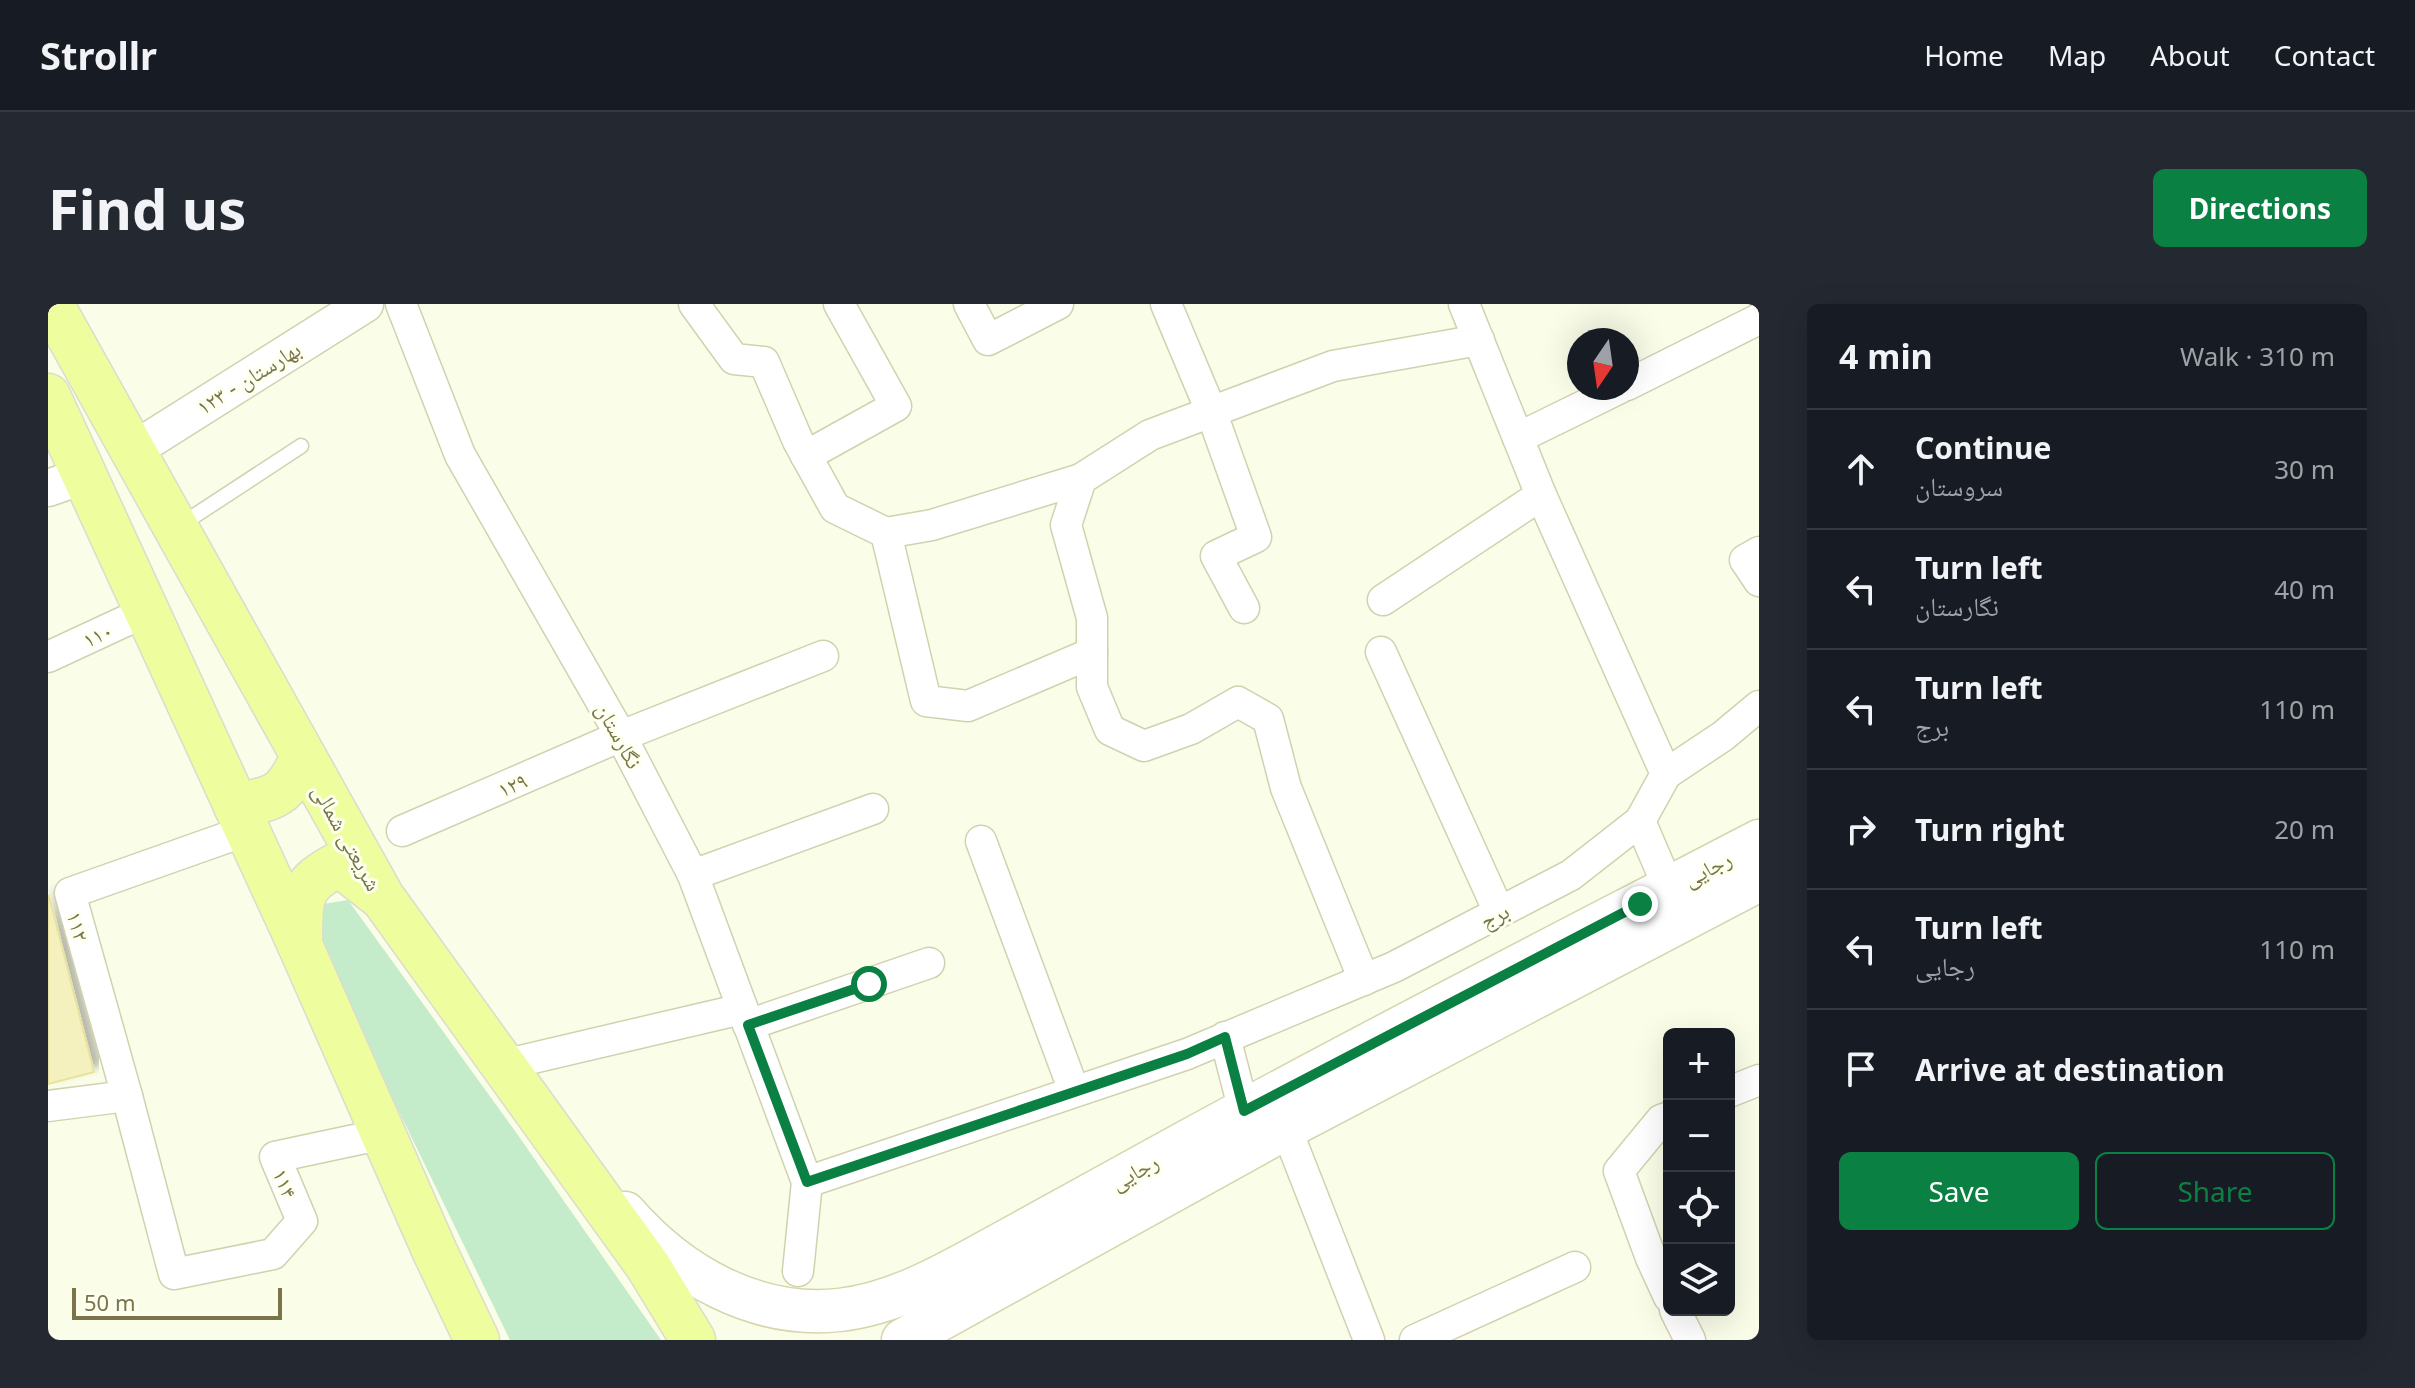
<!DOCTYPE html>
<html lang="en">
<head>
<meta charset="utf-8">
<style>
  body { margin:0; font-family:"Noto Sans","Noto Naskh Arabic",sans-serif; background:#242831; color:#f1f3f6 }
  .controls { position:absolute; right:24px; bottom:24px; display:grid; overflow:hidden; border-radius:12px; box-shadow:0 8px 32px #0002 }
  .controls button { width:72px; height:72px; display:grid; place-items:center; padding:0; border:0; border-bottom:2px solid #363941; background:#171b24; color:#f1f3f6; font:40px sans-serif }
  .compass { position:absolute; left:1519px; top:24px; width:72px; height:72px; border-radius:50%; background:#171b24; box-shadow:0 8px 32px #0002; rotate:193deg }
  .scale { position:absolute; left:24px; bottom:20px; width:210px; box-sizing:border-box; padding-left:8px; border:4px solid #79744a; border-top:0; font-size:22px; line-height:28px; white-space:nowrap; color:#79744a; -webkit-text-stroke:6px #fdffef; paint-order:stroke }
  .stop { position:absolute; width:24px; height:24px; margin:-18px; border:6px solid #0b8043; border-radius:50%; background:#fff }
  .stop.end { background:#0b8043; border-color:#fff; box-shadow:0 2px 8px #0008 }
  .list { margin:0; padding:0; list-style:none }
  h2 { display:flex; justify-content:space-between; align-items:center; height:104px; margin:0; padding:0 32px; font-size:34px }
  h2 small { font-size:26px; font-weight:400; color:#9ea1a6 }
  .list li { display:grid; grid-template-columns:52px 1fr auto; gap:24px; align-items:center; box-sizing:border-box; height:120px; padding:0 32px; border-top:2px solid #363941 }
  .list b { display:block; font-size:30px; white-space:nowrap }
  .list p { margin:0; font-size:26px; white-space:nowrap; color:#9ea1a6 }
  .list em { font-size:26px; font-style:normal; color:#9ea1a6 }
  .actions { display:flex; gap:16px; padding:24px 32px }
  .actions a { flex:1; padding:18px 0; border:2px solid #0b8043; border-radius:12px; text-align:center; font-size:28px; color:#0b8043 }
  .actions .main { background:#0b8043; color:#fff }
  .icon { flex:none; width:44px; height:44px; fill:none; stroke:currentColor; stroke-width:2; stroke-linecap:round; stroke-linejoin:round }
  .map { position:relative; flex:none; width:1711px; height:1036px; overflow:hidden; border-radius:12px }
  header { display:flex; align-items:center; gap:48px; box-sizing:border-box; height:112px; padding:0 40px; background:#171b24; border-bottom:2px solid #363941 }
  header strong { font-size:38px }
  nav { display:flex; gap:44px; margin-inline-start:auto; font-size:28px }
  .intro { display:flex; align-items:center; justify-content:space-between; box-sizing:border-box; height:192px; padding:0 48px }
  h1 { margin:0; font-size:56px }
  .button { padding:20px 36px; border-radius:12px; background:#0b8043; color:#fff; font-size:28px; font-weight:700 }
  main { display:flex; gap:48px; padding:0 48px }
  aside { flex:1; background:#171b24; border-radius:12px; box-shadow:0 8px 32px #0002 }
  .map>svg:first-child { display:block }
  .green { fill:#c5ecca }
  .building { fill:#f4f1be; stroke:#e8e29e; stroke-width:2; filter:url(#shadow) }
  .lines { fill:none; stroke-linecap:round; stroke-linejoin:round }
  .service-casing { stroke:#d2d1af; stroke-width:17 }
  .minor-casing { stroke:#d2d1af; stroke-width:33 }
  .tertiary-casing { stroke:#d2d1af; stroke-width:39 }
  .secondary-casing { stroke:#d6d5ac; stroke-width:45 }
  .primary-casing { stroke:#dcdbd0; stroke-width:47 }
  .service { stroke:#fff; stroke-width:14 }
  .minor { stroke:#fff; stroke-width:30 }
  .tertiary { stroke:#fff; stroke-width:36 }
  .secondary { stroke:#fff; stroke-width:42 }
  .primary { stroke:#eefe9e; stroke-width:44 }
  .route { stroke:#0b8043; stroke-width:10 }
  .labels { text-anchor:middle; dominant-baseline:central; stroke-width:6; stroke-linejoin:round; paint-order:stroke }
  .street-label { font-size:22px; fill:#79744a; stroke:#fdffef }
</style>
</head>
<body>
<header>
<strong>Strollr</strong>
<nav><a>Home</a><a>Map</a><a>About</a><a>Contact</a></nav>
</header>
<div class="intro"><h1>Find us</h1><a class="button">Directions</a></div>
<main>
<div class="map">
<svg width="1711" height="1036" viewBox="0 0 1711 1036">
  <defs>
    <filter id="shadow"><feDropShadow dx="7" dy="-7" stdDeviation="4" flood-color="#0004"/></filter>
  </defs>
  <rect width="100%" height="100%" fill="#fafde8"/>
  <path class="green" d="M300 596 467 827 613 1036H462L273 647 270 624 275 600Z"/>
  <path class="building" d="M1 592 46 768 0 780V593Z"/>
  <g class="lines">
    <defs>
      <path id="service" d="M131 222 253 142"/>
      <g id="minor">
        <path d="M353 0 412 151 573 432 645 571 759 878 750 967"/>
        <path d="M646 0 686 55 716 58 750 137 787 204 838 229 884 221 1033 175"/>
        <path d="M921 0 940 36 1010 0"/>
        <path d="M1118 0 1163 107 1208 233 1168 252 1196 304"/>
        <path d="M1579 81 1711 15"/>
        <path d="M1470 134 1572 84"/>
        <path d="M758 152 848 102 791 0"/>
        <path d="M838 229 878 397 920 402 1044 349"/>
        <path d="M1711 248 1697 256 1711 277"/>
        <path d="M1335 296 1493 191"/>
        <path d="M1333 348 1451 608"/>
        <path d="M0 353 99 307"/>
        <path d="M1618 470 1675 432 1711 402"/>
        <path d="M1592 517 1621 585"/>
        <path d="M354 527 573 432 775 352"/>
        <path d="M933 537 1026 787"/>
        <path d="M645 571 825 505"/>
        <path d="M1316 676 1238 484 1220 415 1190 398 1143 425 1096 442 1062 426 1044 383V314L1018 221 1033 175 1102 131 1285 62 1431 36"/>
        <path d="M700 721 881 659"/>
        <path d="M1177 733 1196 807"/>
        <path d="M455 761 694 705"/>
        <path d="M1681 788 1711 776"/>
        <path d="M79 792 22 589 200 526"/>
        <path d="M0 802 79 792 126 970 225 950 254 917 227 853 335 830"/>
        <path d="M1621 813 1613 816 1571 867 1603 954 1621 993"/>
        <path d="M1238 824 1321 1036"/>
        <path d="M759 878 1139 750 1346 663 1523 571 1592 517 1618 470 1493 191 1416 0"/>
        <path d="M1627 1006 1642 1036"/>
        <path d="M1367 1036 1527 963"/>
      </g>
      <g id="tertiary">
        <path d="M84 147 317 0"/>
        <path d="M0 184 37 171"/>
      </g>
      <g id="secondary">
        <path d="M577 909C630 970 707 1015 791 1006 856 999 917 959 973 929 1029 898 1086 867 1142 836 1330 733 1521 636 1711 537"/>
        <path d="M855 1036 1238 824 1711 576"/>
      </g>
      <g id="primary">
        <path d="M3 0 334 593 600 962 645 1036"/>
        <path d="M0 92 252 641 387 948 429 1036"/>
        <path d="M188 502C229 494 237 492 255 453"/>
        <path d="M252 641C253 596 247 583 291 560L332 592"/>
      </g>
    </defs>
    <use href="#service" class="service-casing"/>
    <use href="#minor" class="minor-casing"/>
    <use href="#tertiary" class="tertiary-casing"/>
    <use href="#secondary" class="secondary-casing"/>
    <use href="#primary" class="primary-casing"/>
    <use href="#service" class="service"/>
    <use href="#minor" class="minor"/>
    <use href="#tertiary" class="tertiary"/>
    <use href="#secondary" class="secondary"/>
    <use href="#primary" class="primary"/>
  </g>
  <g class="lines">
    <path class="route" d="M821 680 700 721 759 878 1139 750 1177 733 1196 807 1592 600"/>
  </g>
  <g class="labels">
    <g class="street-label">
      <text transform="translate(200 73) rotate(-32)">بهارستان - ۱۲۳</text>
      <text transform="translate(49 330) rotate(-25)">۱۱۰</text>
      <text transform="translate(572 431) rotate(61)">نگارستان</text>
      <text transform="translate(464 480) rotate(-23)">۱۲۹</text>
      <text transform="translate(300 533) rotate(61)">شریعتی شمالی</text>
      <text transform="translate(1659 564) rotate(-28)">رجایی</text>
      <text transform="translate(1446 611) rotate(-28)">برج</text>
      <text transform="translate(31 622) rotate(74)">۱۱۲</text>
      <text transform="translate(1086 867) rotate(-29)">رجایی</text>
      <text transform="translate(238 879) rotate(68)">۱۱۴</text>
    </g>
  </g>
</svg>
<div class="controls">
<button>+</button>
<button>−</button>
<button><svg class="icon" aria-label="locate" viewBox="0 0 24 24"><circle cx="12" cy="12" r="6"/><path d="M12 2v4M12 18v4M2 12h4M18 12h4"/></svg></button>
<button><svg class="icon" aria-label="layers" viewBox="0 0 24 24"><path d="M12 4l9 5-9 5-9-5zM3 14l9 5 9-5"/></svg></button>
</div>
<svg class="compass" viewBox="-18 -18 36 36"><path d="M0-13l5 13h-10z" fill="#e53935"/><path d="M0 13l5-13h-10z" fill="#9ea1a6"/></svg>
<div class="scale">50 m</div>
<div class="stop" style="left:821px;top:680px"></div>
<div class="stop end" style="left:1592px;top:600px"></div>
</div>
<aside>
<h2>4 min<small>Walk · 310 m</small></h2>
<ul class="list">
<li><svg class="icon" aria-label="ahead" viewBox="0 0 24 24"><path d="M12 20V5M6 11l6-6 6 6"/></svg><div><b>Continue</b><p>سروستان</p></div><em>30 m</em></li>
<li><svg class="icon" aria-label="left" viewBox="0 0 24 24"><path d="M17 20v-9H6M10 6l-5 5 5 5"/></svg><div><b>Turn left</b><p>نگارستان</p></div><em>40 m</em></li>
<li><svg class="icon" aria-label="left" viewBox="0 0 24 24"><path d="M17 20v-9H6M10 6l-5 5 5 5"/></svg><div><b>Turn left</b><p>برج</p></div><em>110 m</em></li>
<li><svg class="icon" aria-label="right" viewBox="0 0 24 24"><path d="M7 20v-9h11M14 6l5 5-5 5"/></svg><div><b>Turn right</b></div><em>20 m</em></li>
<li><svg class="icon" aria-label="left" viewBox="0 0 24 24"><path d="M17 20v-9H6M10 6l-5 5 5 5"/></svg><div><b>Turn left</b><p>رجایی</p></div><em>110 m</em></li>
<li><svg class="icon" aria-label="arrive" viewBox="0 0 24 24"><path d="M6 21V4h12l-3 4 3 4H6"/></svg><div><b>Arrive at destination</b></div></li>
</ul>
<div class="actions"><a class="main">Save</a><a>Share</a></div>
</aside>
</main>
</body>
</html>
